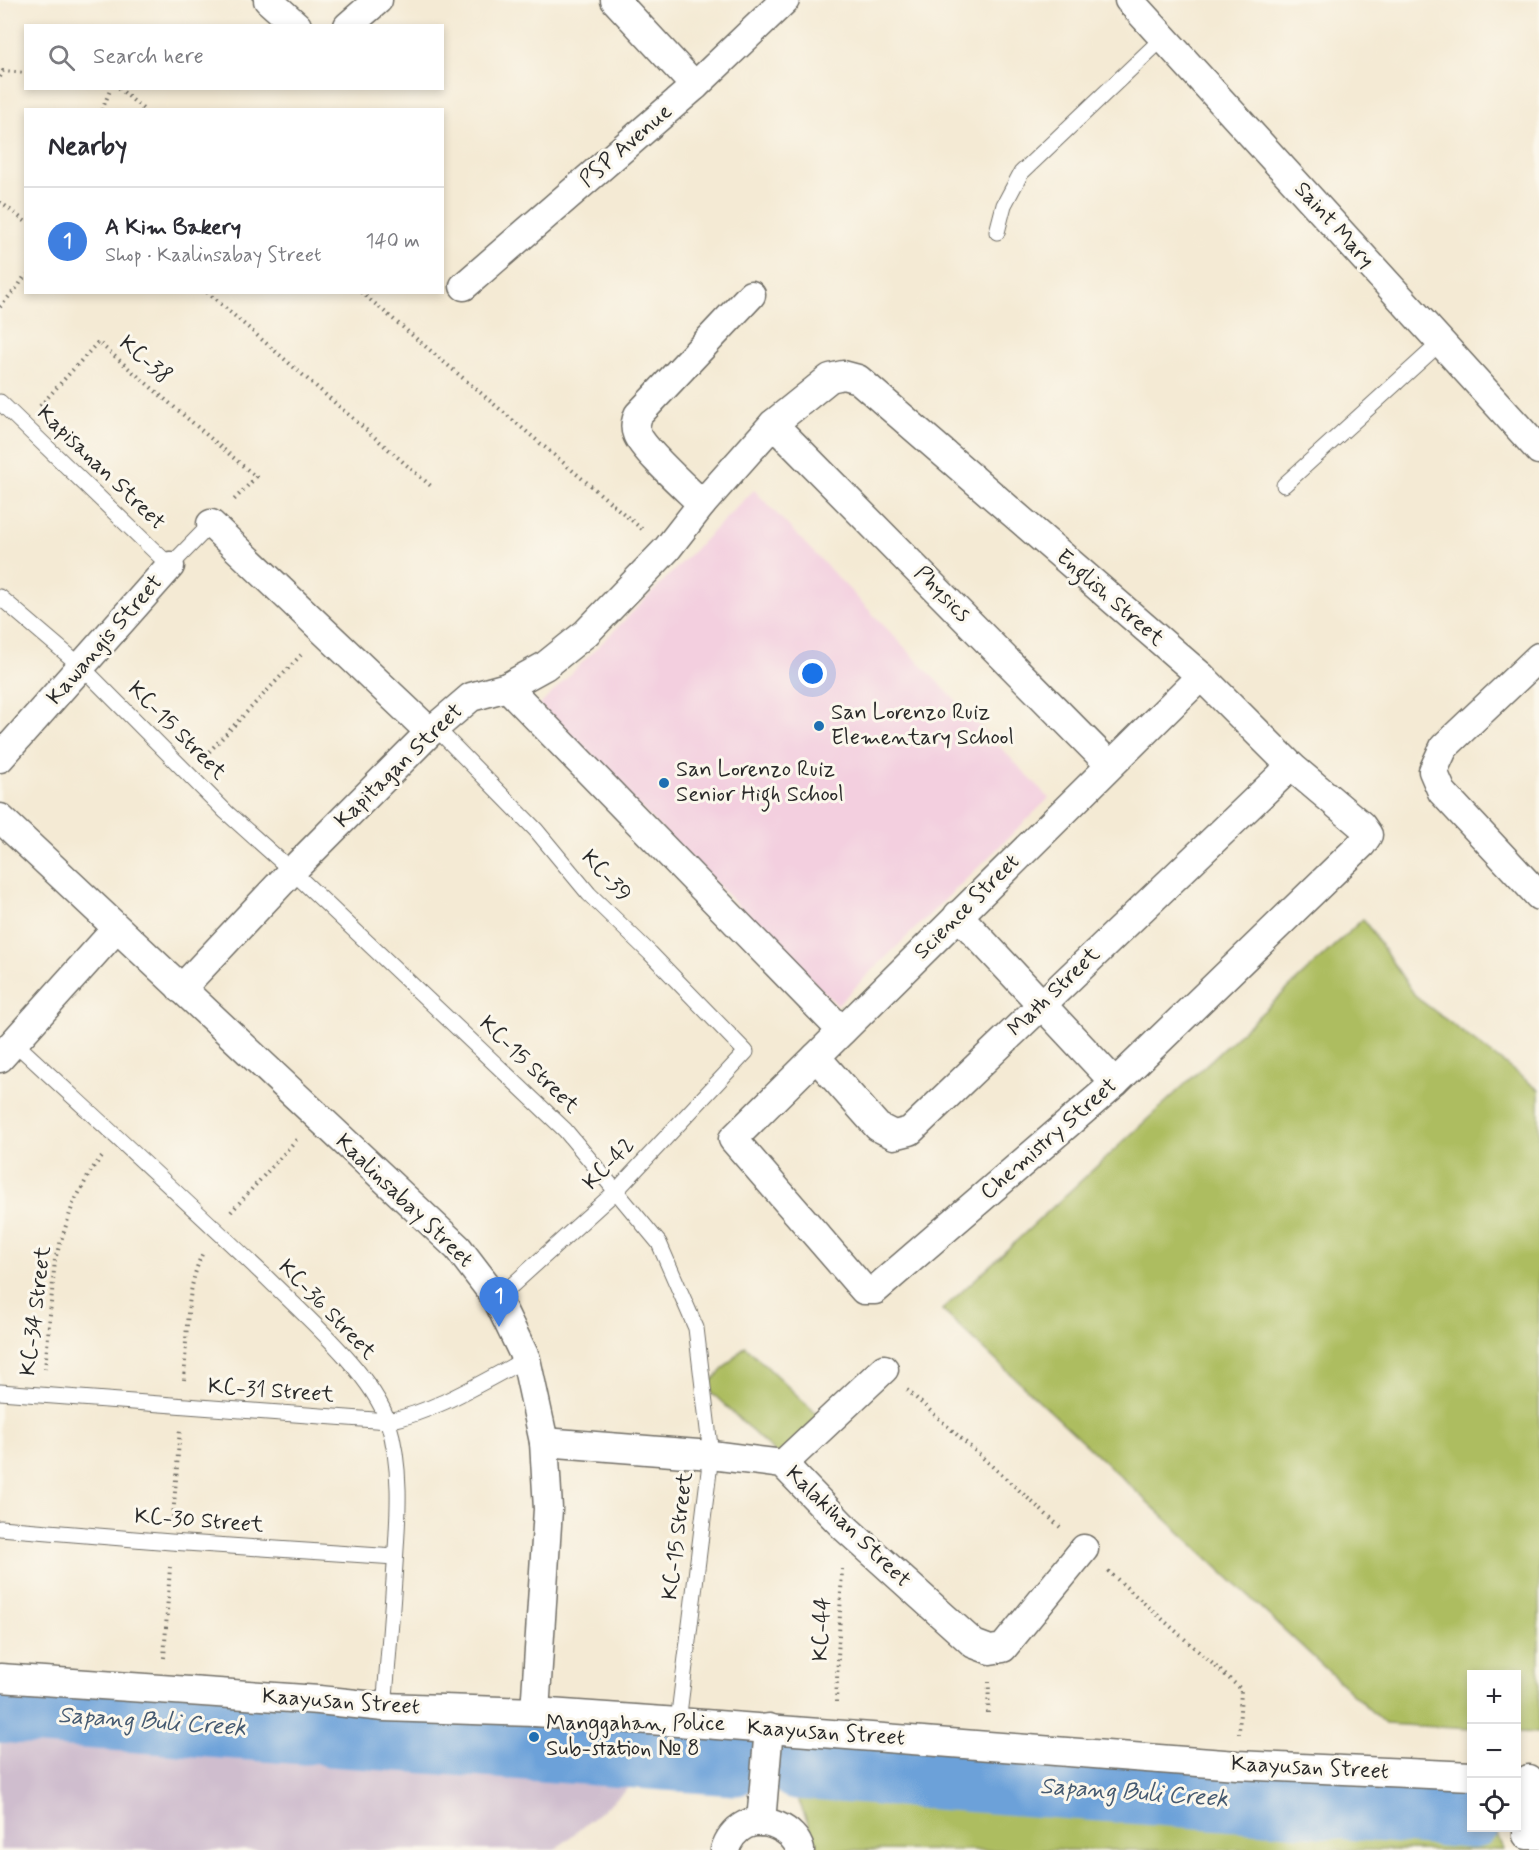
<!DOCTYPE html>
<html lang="en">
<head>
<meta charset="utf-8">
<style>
  body { margin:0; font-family:Mynerve,sans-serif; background:#f7f7f7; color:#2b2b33 }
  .controls { position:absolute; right:18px; bottom:18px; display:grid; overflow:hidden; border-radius:0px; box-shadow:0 3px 9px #0003 }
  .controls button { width:54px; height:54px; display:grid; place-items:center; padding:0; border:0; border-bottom:2px solid #e1e1e2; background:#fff; color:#2b2b33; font:30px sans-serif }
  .you { position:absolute; left:813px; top:674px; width:21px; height:21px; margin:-15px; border:4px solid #fff; border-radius:50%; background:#1a73e8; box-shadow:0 0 0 9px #1a73e833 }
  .badge { display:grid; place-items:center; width:39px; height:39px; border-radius:50%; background:#ea580c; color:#fff; font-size:20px; font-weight:700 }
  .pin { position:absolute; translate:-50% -50px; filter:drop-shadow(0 2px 3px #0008) }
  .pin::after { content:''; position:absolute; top:32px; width:21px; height:18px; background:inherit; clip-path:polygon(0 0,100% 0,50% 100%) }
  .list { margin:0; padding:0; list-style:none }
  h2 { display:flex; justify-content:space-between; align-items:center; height:78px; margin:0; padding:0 24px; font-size:26px }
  h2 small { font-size:20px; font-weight:400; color:#7c7c81 }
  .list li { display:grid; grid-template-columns:39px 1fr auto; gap:18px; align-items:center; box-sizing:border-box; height:108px; padding:0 24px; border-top:2px solid #e1e1e2 }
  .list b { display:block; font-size:22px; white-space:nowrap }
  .list p { margin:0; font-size:20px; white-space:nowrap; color:#7c7c81 }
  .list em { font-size:20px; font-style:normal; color:#7c7c81 }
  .icon { flex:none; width:33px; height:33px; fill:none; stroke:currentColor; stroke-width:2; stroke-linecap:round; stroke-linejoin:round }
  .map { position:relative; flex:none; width:1539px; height:1850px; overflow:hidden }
  .search { position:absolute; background:#fff; box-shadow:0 3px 9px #0003; left:24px; top:24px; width:420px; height:66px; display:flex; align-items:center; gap:15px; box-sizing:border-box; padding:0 21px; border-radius:0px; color:#7c7c81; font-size:22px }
  .panel { position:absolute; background:#fff; box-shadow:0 3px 9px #0003; left:24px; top:108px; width:420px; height:186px; border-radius:0px }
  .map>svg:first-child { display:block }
  .built { fill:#f3cfdf }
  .industrial { fill:#cfbdce }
  .green { fill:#adbd60; stroke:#6c7446; stroke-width:1.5 }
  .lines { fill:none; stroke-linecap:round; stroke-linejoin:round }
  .river { stroke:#6ca1d9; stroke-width:63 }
  .service-casing { stroke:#716e66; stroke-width:17 }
  .minor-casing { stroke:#716e66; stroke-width:31 }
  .path { stroke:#716e66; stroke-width:4; stroke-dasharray:1.5 4.5; stroke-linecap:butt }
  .service { stroke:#fff; stroke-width:15 }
  .minor { stroke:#fff; stroke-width:28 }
  .poi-dot { fill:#1f6fb2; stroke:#fbf7ec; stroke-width:2 }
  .labels { text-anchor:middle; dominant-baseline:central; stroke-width:6; stroke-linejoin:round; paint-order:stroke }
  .street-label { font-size:22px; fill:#2b2b2b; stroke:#fbf7ec }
  .poi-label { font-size:22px; fill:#2b2b2b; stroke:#fbf7ec; text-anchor:start }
  .water-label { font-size:24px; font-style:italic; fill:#455a71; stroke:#fbf7ec }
</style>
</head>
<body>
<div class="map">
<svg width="1539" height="1850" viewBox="0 0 1539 1850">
  <rect width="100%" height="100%" fill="#fbf7ec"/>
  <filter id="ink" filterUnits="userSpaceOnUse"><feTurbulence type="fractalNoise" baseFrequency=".0167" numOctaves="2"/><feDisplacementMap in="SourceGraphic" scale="12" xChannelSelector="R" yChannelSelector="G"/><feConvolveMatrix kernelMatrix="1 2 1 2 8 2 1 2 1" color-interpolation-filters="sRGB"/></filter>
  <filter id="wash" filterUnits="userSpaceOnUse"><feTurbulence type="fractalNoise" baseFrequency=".008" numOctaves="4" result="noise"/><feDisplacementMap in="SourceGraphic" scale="24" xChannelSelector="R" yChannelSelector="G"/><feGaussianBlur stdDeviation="1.35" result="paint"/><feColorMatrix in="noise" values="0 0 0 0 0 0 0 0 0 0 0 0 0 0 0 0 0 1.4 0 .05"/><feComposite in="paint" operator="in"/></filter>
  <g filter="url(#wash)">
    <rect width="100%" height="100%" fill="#f4ead4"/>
    <path class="built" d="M754 490 1049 798 837 1005 539 706Z"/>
    <path class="industrial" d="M0 1727 646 1773 555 1850H0Z"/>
    <g class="green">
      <path d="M1363 919 1416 997 1539 1090V1733L1517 1732 1516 1674H1472L1471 1729 1385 1724 942 1310Z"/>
      <path d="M745 1346 819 1416 779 1457 706 1387Z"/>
      <path d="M791 1782 1471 1824 1472 1828H1496L1504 1850H819Z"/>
    </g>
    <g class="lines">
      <g class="river">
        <path d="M0 1711 305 1733"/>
        <path d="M330 1735 735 1764"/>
        <path d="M797 1768 1472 1817"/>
      </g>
    </g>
  </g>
  <g filter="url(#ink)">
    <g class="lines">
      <defs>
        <g id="service">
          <path d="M997 232 1004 205 1021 173 1163 38"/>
          <path d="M0 402 170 566 211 524"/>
          <path d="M1284 485 1440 343"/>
          <path d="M0 597 82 667 226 812 292 871 565 1130 659 1243 696 1328 711 1455 678 1722"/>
          <path d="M435 727 536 830 589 894 650 953 746 1052 615 1192 497 1299"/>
          <path d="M14 1042C98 1120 183 1198 266 1277 302 1313 372 1373 388 1422 404 1472 397 1529 394 1580 391 1622 388 1665 384 1707"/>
          <path d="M0 1392 388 1421C437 1411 482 1382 526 1359"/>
          <path d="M0 1528 171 1542 395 1557"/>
        </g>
        <g id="minor">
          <path d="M268 0 297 26"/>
          <path d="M615 0 695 86"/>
          <path d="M1129 0 1539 450"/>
          <path d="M348 26 378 0"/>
          <path d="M464 286 695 86 785 0"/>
          <path d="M773 424 1110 765"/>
          <path d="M702 504C688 490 643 450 637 434 634 427 636 422 638 415L751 295"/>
          <path d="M211 524 430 732"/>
          <path d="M1539 657 1444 747 1433 771 1442 792 1539 896"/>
          <path d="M507 687 842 1031"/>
          <path d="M0 758 170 566"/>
          <path d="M0 818 458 1248 497 1299 526 1359 544 1442 548 1509 535 1712"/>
          <path d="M958 915 1115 1083"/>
          <path d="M181 989 292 871 430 732 471 697 507 687 545 666 586 633 667 549 702 504 773 424 830 378 843 375 858 379 1201 676 1291 766 1361 825 1368 835 1362 844 1115 1083 875 1290H864L733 1139 1201 676"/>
          <path d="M816 1057 878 1127 894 1135 910 1131 1291 766"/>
          <path d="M0 1058 116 929"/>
          <path d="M544 1442 711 1455 783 1464 843 1526 974 1644 990 1650 1003 1648 1084 1549"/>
          <path d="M783 1464 884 1369"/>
          <path d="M0 1678 319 1700 384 1707 535 1712 678 1722 1237 1765 1472 1776"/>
          <path d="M1529 1779 1527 1835H1539"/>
          <path d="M761 1822 769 1728"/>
          <path d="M725 1850C728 1840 735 1830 745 1825 764 1816 795 1829 800 1850"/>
        </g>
      </defs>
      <use href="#service" class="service-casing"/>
      <use href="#minor" class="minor-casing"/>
      <g class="path">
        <path d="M0 77 3 71 26 73"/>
        <path d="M119 88 144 110"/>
        <path d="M102 110 111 88"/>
        <path d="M0 202 26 222"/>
        <path d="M207 292 432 487"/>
        <path d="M361 292 643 530"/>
        <path d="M0 307 19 285 26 274"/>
        <path d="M40 406 98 342 256 477 232 502"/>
        <path d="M205 756 301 655"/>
        <path d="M231 1212 297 1139"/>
        <path d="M45 1369 55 1259 73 1204 92 1169 102 1157"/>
        <path d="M184 1380C187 1337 185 1291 203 1252"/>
        <path d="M907 1390 1060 1527"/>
        <path d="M173 1517 180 1429"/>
        <path d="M1108 1571 1241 1689 1239 1734"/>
        <path d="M164 1658 170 1567"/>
        <path d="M836 1702 842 1569"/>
        <path d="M988 1713 989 1682"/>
      </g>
      <use href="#service" class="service"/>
      <use href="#minor" class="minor"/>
    </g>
  </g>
  <g class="poi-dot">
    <circle cx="819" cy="726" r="6"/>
    <circle cx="664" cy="783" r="6"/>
    <circle cx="534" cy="1737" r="6"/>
  </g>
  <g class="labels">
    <g class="street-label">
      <text transform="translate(626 146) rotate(-41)">PSP Avenue</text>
      <text transform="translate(1334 225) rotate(48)">Saint Mary</text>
      <text transform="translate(145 360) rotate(41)">KC-38</text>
      <text transform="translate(101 468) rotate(44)">Kapisanan Street</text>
      <text transform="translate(942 594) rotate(45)">Physics</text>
      <text transform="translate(1110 598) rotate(41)">English Street</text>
      <text transform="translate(105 640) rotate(-49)">Kawangis Street</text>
      <text transform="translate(177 731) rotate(45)">KC-15 Street</text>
      <text transform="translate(399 766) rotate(-44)">Kapitagan Street</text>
      <text transform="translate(606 876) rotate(47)">KC-39</text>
      <text transform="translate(967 907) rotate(-45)">Science Street</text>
      <text transform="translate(1054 992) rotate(-44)">Math Street</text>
      <text transform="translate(529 1065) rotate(44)">KC-15 Street</text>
      <text transform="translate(1049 1139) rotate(-41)">Chemistry Street</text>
      <text transform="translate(609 1164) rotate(-46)">KC-42</text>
      <text transform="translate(404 1201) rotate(44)">Kaalinsabay Street</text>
      <text transform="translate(327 1310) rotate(46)">KC-36 Street</text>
      <text transform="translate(36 1311) rotate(-83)">KC-34 Street</text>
      <text transform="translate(271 1391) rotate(4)">KC-31 Street</text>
      <text transform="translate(199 1521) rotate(4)">KC-30 Street</text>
      <text transform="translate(848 1527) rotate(44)">Kalakihan Street</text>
      <text transform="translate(678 1536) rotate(-83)">KC-15 Street</text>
      <text transform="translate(822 1629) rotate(-88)">KC-44</text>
      <text transform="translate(341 1702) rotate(4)">Kaayusan Street</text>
      <text transform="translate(826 1733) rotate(4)">Kaayusan Street</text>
      <text transform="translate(1310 1768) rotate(3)">Kaayusan Street</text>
    </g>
    <g class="poi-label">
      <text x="831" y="713">San Lorenzo Ruiz<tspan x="831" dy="25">Elementary School</tspan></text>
      <text x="676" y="770">San Lorenzo Ruiz<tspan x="676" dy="25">Senior High School</tspan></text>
      <text x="546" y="1724">Manggahan, Police<tspan x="546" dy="25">Sub-station № 8</tspan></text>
    </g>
    <g class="water-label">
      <text transform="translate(152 1722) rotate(4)">Sapang Buli Creek</text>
      <text transform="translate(1134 1793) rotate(4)">Sapang Buli Creek</text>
    </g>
  </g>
</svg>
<div class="controls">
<button>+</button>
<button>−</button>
<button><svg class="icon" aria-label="locate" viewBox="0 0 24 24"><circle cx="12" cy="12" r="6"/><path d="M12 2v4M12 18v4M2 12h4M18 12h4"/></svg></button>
</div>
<div class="you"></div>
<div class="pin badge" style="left:499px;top:1327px;background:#3f7fe0">1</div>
<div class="search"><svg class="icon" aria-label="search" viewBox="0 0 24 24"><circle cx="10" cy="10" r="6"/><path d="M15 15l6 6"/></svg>Search here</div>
<section class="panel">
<h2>Nearby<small></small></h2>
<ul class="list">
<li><span class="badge" style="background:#3f7fe0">1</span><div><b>A Kim Bakery</b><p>Shop · Kaalinsabay Street</p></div><em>140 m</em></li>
</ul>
</section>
</div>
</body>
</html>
